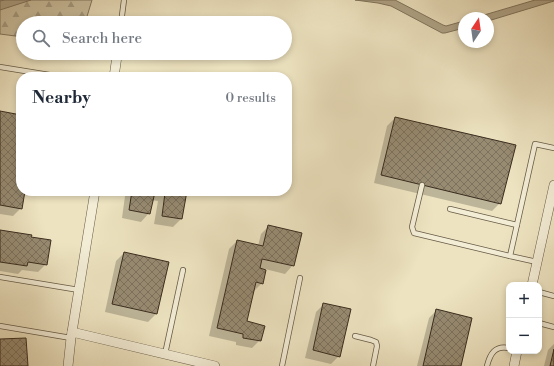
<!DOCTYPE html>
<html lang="en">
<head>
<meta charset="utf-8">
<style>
  body { margin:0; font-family:"Libre Bodoni",serif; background:#f2f2f3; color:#1f2937 }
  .controls { position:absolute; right:12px; bottom:12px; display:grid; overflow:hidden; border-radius:8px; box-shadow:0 2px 6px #0003 }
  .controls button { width:36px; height:36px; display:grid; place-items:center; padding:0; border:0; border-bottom:1px solid #e0e1e3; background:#fff; color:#1f2937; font:20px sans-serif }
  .compass { position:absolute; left:458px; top:12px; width:36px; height:36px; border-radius:50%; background:#fff; box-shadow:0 2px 6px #0003; rotate:13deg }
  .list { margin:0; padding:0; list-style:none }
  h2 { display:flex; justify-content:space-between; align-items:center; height:52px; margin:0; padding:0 16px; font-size:17px }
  h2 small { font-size:13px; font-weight:400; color:#747a83 }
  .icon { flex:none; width:22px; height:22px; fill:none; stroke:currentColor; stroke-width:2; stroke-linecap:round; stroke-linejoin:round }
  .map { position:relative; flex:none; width:554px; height:366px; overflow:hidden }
  .search { position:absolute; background:#fff; box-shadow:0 2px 6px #0003; left:16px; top:16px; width:276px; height:44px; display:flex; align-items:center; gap:10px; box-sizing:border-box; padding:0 14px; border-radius:22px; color:#747a83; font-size:15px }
  .panel { position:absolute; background:#fff; box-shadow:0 2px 6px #0003; left:16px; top:72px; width:276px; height:124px; border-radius:16px }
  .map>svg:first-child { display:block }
  .forest { fill:url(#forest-firs); stroke:#847861 }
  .water { fill:#b0a589; stroke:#80755e }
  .shadow { fill:#0003 }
  .building { fill:url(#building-cross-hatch); stroke:#392c1e }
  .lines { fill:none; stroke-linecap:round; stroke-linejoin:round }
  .lane-casing { stroke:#665a46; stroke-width:6 }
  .street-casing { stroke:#665a46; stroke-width:10 }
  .lane { stroke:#f3edd6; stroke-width:4.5 }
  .street { stroke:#f3edd6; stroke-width:9 }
</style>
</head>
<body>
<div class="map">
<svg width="554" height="366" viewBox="0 0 554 366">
  <defs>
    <pattern id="forest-firs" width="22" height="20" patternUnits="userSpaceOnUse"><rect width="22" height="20" fill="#cec4a4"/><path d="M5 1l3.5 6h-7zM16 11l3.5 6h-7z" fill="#a89f85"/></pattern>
    <pattern id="building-cross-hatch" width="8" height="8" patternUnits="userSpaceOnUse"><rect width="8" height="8" fill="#978b72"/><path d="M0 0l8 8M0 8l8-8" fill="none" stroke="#7c725d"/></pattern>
  </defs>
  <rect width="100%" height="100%" fill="#ede3c0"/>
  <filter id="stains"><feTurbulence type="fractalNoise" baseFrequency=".005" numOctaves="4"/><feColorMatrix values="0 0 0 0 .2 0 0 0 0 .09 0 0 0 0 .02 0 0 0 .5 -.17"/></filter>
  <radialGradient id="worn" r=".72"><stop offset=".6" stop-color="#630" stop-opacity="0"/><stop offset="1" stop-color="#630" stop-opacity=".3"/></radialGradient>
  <path class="forest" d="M0 0H92L85 23H23V37L0 34Z"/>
  <g class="water">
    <path d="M5 0H31L0 10V1Z"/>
    <path d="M355 0H395L443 25 446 26 464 21V28L445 33H442L391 6 378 3Z"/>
    <path d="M535 0H554V1L488 21V18H474Z"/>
  </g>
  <g class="shadow">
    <path d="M0 112 21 116V191H43L37 196 24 194 21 208 13 216 0 214Z"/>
    <path d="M395 118 500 203 492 211 374 183 387 126Z"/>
    <path d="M123 191H186L181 219 173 227 154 224 158 201 152 200 149 213 141 222 122 218 125 196 122 192Z"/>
    <path d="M269 226 293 265 285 274 265 269 262 283 254 291 246 322 260 340 252 348 236 345V342L209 336 229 249 237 241 258 246 261 234Z"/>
    <path d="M0 231 30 238 46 264 38 272 22 270 18 274 0 271Z"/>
    <path d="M124 253 156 314 148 322 105 312 116 261Z"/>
    <path d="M324 304 339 356 331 364 305 358 316 312Z"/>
    <path d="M437 310 460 366H417L429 318Z"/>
    <path d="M554 344V366H544L548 350Z"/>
  </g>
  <g class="building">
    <path d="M0 111 21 115V191H25L22 209 0 205Z"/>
    <path d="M395 117 516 145 501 204 381 175Z"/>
    <path d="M132 191H187L182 219 162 216 165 193 155 192 150 214 129 210Z"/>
    <path d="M268 225 302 233 294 266 262 259 260 268 266 270 263 284 256 282 247 321 265 326 261 341 243 338V334L217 328 237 240 263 246Z"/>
    <path d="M0 230 32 235 31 237 51 240 47 265 28 262 27 266 0 262Z"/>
    <path d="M124 252 169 262 157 314 112 304Z"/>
    <path d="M323 303 351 309 340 357 313 350Z"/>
    <path d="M436 309 472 318 461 366H423Z"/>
    <path d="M26 338 28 366H0V339Z"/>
    <path d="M554 349V366H550Z"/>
  </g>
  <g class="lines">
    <defs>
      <g id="lane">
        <path d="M121 23 124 0"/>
        <path d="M0 67 62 77"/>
        <path d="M422 185 412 227 414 233 510 256"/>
        <path d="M450 209 517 225"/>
        <path d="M537 262 510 256 535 144 554 148"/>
        <path d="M0 277 79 290"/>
        <path d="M539 292 554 296"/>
        <path d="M539 323 554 327"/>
        <path d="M0 326 71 338"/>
        <path d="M355 336 371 340 376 342 377 346 373 366"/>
        <path d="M165 354 183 270"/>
        <path d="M282 366 300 278"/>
        <path d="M487 366C490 354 495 345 509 348"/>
      </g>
      <g id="street">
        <path d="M114 77 117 56"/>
        <path d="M532 285 554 185"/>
        <path d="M72 332 215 366"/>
        <path d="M68 366 71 338 95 191"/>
        <path d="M514 366 517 351"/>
      </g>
    </defs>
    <use href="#lane" class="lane-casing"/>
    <use href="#street" class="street-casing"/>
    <use href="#lane" class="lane"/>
    <use href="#street" class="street"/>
  </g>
  <rect width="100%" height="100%" filter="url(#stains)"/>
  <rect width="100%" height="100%" fill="url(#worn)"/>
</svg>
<div class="controls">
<button>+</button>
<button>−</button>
</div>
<svg class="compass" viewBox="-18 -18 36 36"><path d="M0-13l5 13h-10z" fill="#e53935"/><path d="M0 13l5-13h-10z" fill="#747a83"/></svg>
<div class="search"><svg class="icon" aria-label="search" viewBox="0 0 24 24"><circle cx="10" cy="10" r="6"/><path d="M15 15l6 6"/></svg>Search here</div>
<section class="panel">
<h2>Nearby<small>0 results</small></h2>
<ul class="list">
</ul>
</section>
</div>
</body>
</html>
